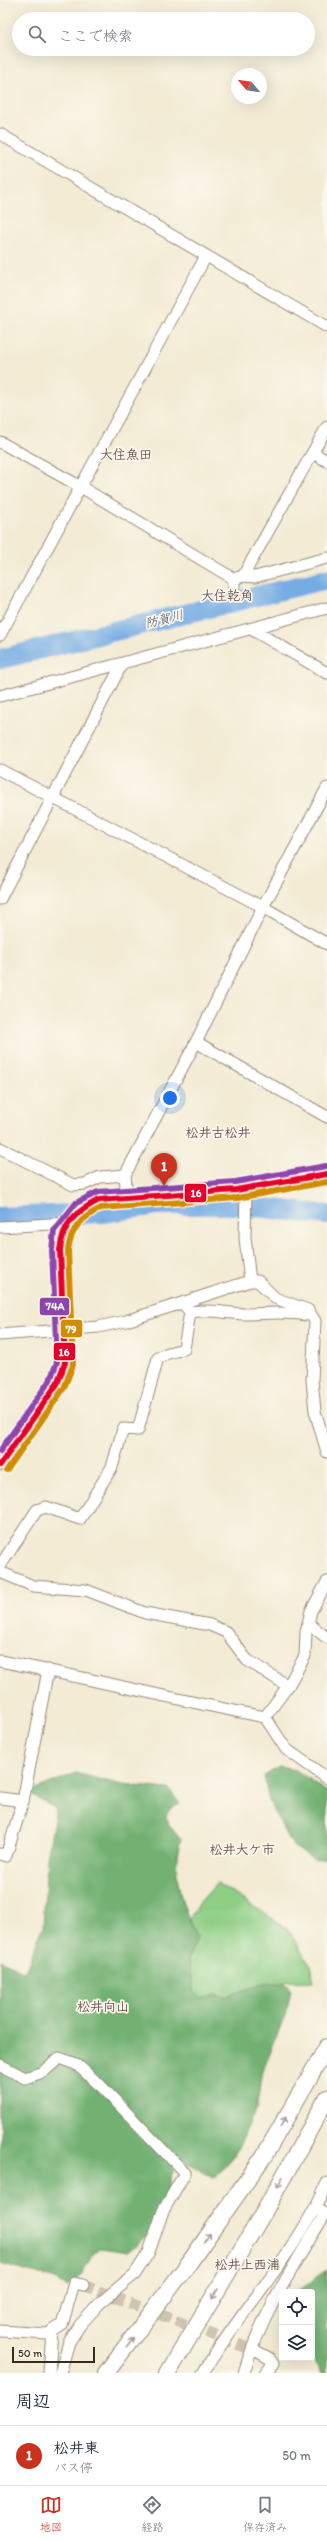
<!DOCTYPE html>
<html lang="ja">
<head>
<meta charset="utf-8">
<style>
  body { margin:0; font-family:Itim,"Klee One",sans-serif; background:#f6f6f7; color:#1f2937 }
  .controls { position:absolute; right:12px; bottom:12px; display:grid; overflow:hidden; border-radius:4px; box-shadow:0 4px 16px #0002 }
  .controls button { width:36px; height:36px; display:grid; place-items:center; padding:0; border:0; border-bottom:1px solid #e0e1e3; background:#fff; color:#1f2937; font:20px sans-serif }
  .compass { position:absolute; left:231px; top:68px; width:36px; height:36px; border-radius:50%; background:#fff; box-shadow:0 4px 16px #0002; rotate:299deg }
  .scale { position:absolute; left:12px; bottom:10px; width:83px; box-sizing:border-box; padding-left:4px; border:2px solid #3b2a1e; border-top:0; font-size:11px; line-height:14px; white-space:nowrap; color:#3b2a1e; -webkit-text-stroke:3px #fbf7ec; paint-order:stroke }
  .you { position:absolute; left:170px; top:1098px; width:14px; height:14px; margin:-10px; border:3px solid #fff; border-radius:50%; background:#1a73e8; box-shadow:0 0 0 6px #1a73e833 }
  .badge { display:grid; place-items:center; width:26px; height:26px; border-radius:50%; background:#c8321e; color:#fff; font-size:13px; font-weight:700 }
  .pin { position:absolute; translate:-50% -33px; filter:drop-shadow(0 1px 2px #0008) }
  .pin::after { content:''; position:absolute; top:21px; width:14px; height:12px; background:inherit; clip-path:polygon(0 0,100% 0,50% 100%) }
  .list { margin:0; padding:0; list-style:none }
  h2 { display:flex; justify-content:space-between; align-items:center; height:52px; margin:0; padding:0 16px; font-size:17px }
  h2 small { font-size:13px; font-weight:400; color:#747a83 }
  .list li { display:grid; grid-template-columns:26px 1fr auto; gap:12px; align-items:center; box-sizing:border-box; height:60px; padding:0 16px; border-top:1px solid #e0e1e3 }
  .list b { display:block; font-size:15px; white-space:nowrap }
  .list p { margin:0; font-size:13px; white-space:nowrap; color:#747a83 }
  .list em { font-size:13px; font-style:normal; color:#747a83 }
  .icon { flex:none; width:22px; height:22px; fill:none; stroke:currentColor; stroke-width:2; stroke-linecap:round; stroke-linejoin:round }
  .map { position:relative; flex:none; width:327px; height:2373px; overflow:hidden }
  .search { position:absolute; background:#fff; box-shadow:0 4px 16px #0002; left:12px; right:12px; top:12px; height:44px; display:flex; align-items:center; gap:10px; box-sizing:border-box; padding:0 14px; border-radius:22px; color:#747a83; font-size:15px }
  .sheet { height:112px; background:#fff }
  nav { display:flex; justify-content:space-around; align-items:center; box-sizing:border-box; height:56px; border-top:1px solid #e0e1e3; background:#fff; font-size:11px; color:#747a83 }
  nav a { display:grid; justify-items:center; gap:2px }
  nav .on { color:#c8321e }
  .map>svg:first-child { display:block }
  .green { fill:#8ece85; stroke:#647c52 }
  .forest { fill:#72b172; stroke:#566e48 }
  .lines { fill:none; stroke-linecap:round; stroke-linejoin:round }
  .river { stroke:#76ace4; stroke-width:20 }
  .minor-tunnel { stroke:#cec4b0; stroke-width:11; stroke-dasharray:11 5.5; stroke-linecap:butt }
  .minor-casing { stroke:#978a79; stroke-width:13 }
  .highway-casing { stroke:#978a79; stroke-width:18 }
  .minor { stroke:#fff; stroke-width:11 }
  .highway { stroke:#fff; stroke-width:16 }
  .bus-1-casing { stroke:#fbf7ec; stroke-width:9 }
  .bus-2-casing { stroke:#fbf7ec; stroke-width:9 }
  .bus-3-casing { stroke:#fbf7ec; stroke-width:9 }
  .bus-1 { stroke:#e4002b; stroke-width:6 }
  .bus-2 { stroke:#d18d06; stroke-width:6 }
  .bus-3 { stroke:#8e44ad; stroke-width:6 }
  .oneway { stroke:#a79f9a }
  .labels { text-anchor:middle; dominant-baseline:central; stroke-width:3.5; stroke-linejoin:round; paint-order:stroke }
  .neighbourhood-label { font-size:13px; font-weight:bold; fill:#6e5352; stroke:#fbf7ec }
  .water-label { font-size:13px; font-style:italic; fill:#505863; stroke:#fbf7ec }
  .line-badge { stroke:#fbf7ec; stroke-width:1.5 }
  .badge-label { font-size:11px; text-anchor:middle; font-weight:bold; fill:#fff }
</style>
</head>
<body>
<div class="map">
<svg width="327" height="2373" viewBox="0 0 327 2373">
  <rect width="100%" height="100%" fill="#fbf7ec"/>
  <filter id="ink" filterUnits="userSpaceOnUse"><feTurbulence type="fractalNoise" baseFrequency=".025" numOctaves="2"/><feDisplacementMap in="SourceGraphic" scale="8" xChannelSelector="R" yChannelSelector="G"/><feConvolveMatrix kernelMatrix="1 2 1 2 8 2 1 2 1" color-interpolation-filters="sRGB"/></filter>
  <filter id="wash" filterUnits="userSpaceOnUse"><feTurbulence type="fractalNoise" baseFrequency=".012" numOctaves="4" result="noise"/><feDisplacementMap in="SourceGraphic" scale="16" xChannelSelector="R" yChannelSelector="G"/><feGaussianBlur stdDeviation="0.9" result="paint"/><feColorMatrix in="noise" values="0 0 0 0 0 0 0 0 0 0 0 0 0 0 0 0 0 1.4 0 .05"/><feComposite in="paint" operator="in"/></filter>
  <g filter="url(#wash)">
    <rect width="100%" height="100%" fill="#f3ebd4"/>
    <path class="green" d="M217 1883 287 1928 310 1965 314 1982C279 1979 256 1986 224 1997L216 1994 201 2000 195 1993 188 1960 196 1938 189 1920 198 1904Z"/>
    <g class="forest">
      <path d="M279 1767 296 1770 327 1792V1859L314 1860 293 1846 269 1801 264 1776Z"/>
      <path d="M76 1773 122 1785 169 1789 180 1804 172 1808 166 1816 168 1824 181 1840C169 1873 184 1908 196 1938L188 1960 195 1993 201 1999 216 1994 224 1997C243 1991 265 1980 285 1983L291 1990 286 2013 263 2070 258 2105 234 2156 214 2179 177 2157C166 2193 161 2230 128 2252L102 2248 93 2254 80 2277 66 2287 52 2278 0 2264V1960L25 1972 43 1927 47 1858 56 1809 33 1796 31 1791Z"/>
      <path d="M327 2270V2373H322L311 2358 312 2292H297Z"/>
    </g>
    <g class="lines">
      <g class="river">
        <path d="M0 659 327 579"/>
        <path d="M0 1217 102 1213 157 1205H239L327 1215"/>
      </g>
    </g>
  </g>
  <g filter="url(#ink)">
    <g class="lines">
      <path class="minor-tunnel" d="M83 2285 258 2352"/>
      <defs>
        <g id="minor">
          <path d="M0 134 327 327"/>
          <path d="M0 442 81 487 234 579V587"/>
          <path d="M313 453 327 461"/>
          <path d="M243 576 327 427"/>
          <path d="M237 578 243 576 255 577 327 558"/>
          <path d="M251 629 327 673"/>
          <path d="M0 635 206 256"/>
          <path d="M0 696 327 608"/>
          <path d="M0 770 263 907 327 944"/>
          <path d="M0 899 122 664"/>
          <path d="M196 1042 327 1117"/>
          <path d="M0 1148 73 1185 85 1184 100 1177 125 1175"/>
          <path d="M127 1198 125 1175 196 1042 263 907 327 788"/>
          <path d="M0 1227 67 1223"/>
          <path d="M250 1281H258L275 1298 308 1310 315 1321 312 1380 315 1411 327 1452"/>
          <path d="M190 1312C208 1309 225 1313 243 1314 265 1314 284 1311 306 1315"/>
          <path d="M0 1335 98 1327 126 1321 250 1281 245 1238 246 1188"/>
          <path d="M0 1465 57 1384 65 1363 60 1250 62 1232 81 1209 99 1200 236 1190 327 1174"/>
          <path d="M0 1566 37 1510 46 1507 80 1519 112 1467 123 1429 138 1430 158 1358 168 1353 184 1349 190 1312 183 1303"/>
          <path d="M0 1572 33 1586 86 1590 145 1613 210 1625 226 1632 247 1660 288 1686"/>
          <path d="M308 1623 327 1638"/>
          <path d="M0 1661C89 1678 176 1700 265 1717"/>
          <path d="M265 1717 288 1686 305 1656 306 1632 311 1611 327 1582"/>
          <path d="M265 1717 286 1749 327 1778"/>
          <path d="M0 1798 23 1801"/>
          <path d="M0 1854 6 1856 23 1801 48 1670"/>
          <path d="M0 2065 25 2078 43 2072 59 2058 76 2064 101 2086 185 2173 163 2211 149 2252 135 2274 100 2303 80 2325 69 2342 60 2373"/>
          <path d="M0 2331 48 2334 62 2325 74 2283 83 2285"/>
          <path d="M258 2352 269 2358 273 2364 266 2373"/>
          <path d="M49 2373 52 2331"/>
          <path d="M203 2373C242 2308 297 2253 327 2183"/>
          <path d="M244 2373C261 2315 294 2266 325 2214L316 2209"/>
        </g>
        <g id="highway">
          <path d="M106 2373 189 2263 264 2156 327 2047"/>
          <path d="M168 2373 264 2212 327 2098"/>
        </g>
      </defs>
      <use href="#minor" class="minor-casing"/>
      <use href="#highway" class="highway-casing"/>
      <use href="#minor" class="minor"/>
      <use href="#highway" class="highway"/>
      <defs>
        <path id="bus-1" d="M0 1465 57 1384 65 1363 60 1250C63 1223 75 1212 99 1200L236 1190 327 1174"/>
        <path id="bus-2" d="M7 1470 64 1388 73 1365 68 1250C71 1228 81 1218 101 1208L237 1198 327 1182"/>
        <path id="bus-3" d="M0 1451 50 1380 57 1362 52 1250 54 1231 76 1203 98 1192 235 1182 326 1166"/>
      </defs>
      <use href="#bus-1" class="bus-1-casing"/>
      <use href="#bus-2" class="bus-2-casing"/>
      <use href="#bus-3" class="bus-3-casing"/>
      <use href="#bus-1" class="bus-1"/>
      <use href="#bus-2" class="bus-2"/>
      <use href="#bus-3" class="bus-3"/>
    </g>
    <defs><path id="oneway-shaft" d="M-6 0H5M1.5-3L5.5 0L1.5 3" fill="none" stroke-width="1.6" stroke-linecap="round" stroke-linejoin="round"/></defs>
    <g class="oneway">
      <use href="#oneway-shaft" transform="translate(283 2122) rotate(-59)"/>
      <use href="#oneway-shaft" transform="translate(280 2182) rotate(118)"/>
      <use href="#oneway-shaft" transform="translate(207 2238) rotate(-55)"/>
      <use href="#oneway-shaft" transform="translate(215 2294) rotate(121)"/>
      <use href="#oneway-shaft" transform="translate(130 2342) rotate(-53)"/>
    </g>
  </g>
  <g class="labels">
    <g class="neighbourhood-label">
      <text x="126" y="454">大住魚田</text>
      <text x="227" y="595">大住乾角</text>
      <text x="218" y="1132">松井古松井</text>
      <text x="242" y="1849">松井大ケ市</text>
      <text x="103" y="2006">松井向山</text>
      <text x="247" y="2264">松井上西浦</text>
    </g>
    <g class="water-label">
      <text transform="translate(164 619) rotate(-14)">防賀川</text>
    </g>
  </g>
  <g class="line-badge">
    <rect x="184" y="1183" width="23" height="20" rx="4" fill="#e4002b"/>
    <rect x="39" y="1297" width="31" height="19" rx="4" fill="#8e44ad"/>
    <rect x="60" y="1319" width="23" height="19" rx="4" fill="#d18d06"/>
    <rect x="53" y="1342" width="23" height="19" rx="4" fill="#e4002b"/>
  </g>
  <g class="badge-label">
    <text x="196" y="1197">16</text>
    <text x="55" y="1310">74A</text>
    <text x="71" y="1333">79</text>
    <text x="64" y="1356">16</text>
  </g>
</svg>
<div class="controls">
<button><svg class="icon" aria-label="locate" viewBox="0 0 24 24"><circle cx="12" cy="12" r="6"/><path d="M12 2v4M12 18v4M2 12h4M18 12h4"/></svg></button>
<button><svg class="icon" aria-label="layers" viewBox="0 0 24 24"><path d="M12 4l9 5-9 5-9-5zM3 14l9 5 9-5"/></svg></button>
</div>
<svg class="compass" viewBox="-18 -18 36 36"><path d="M0-13l5 13h-10z" fill="#e53935"/><path d="M0 13l5-13h-10z" fill="#747a83"/></svg>
<div class="scale">50 m</div>
<div class="you"></div>
<div class="pin badge" style="left:164px;top:1186px">1</div>
<div class="search"><svg class="icon" aria-label="search" viewBox="0 0 24 24"><circle cx="10" cy="10" r="6"/><path d="M15 15l6 6"/></svg>ここで検索</div>
</div>
<section class="sheet">
<h2>周辺<small></small></h2>
<ul class="list">
<li><span class="badge">1</span><div><b>松井東</b><p>バス停</p></div><em>50 m</em></li>
</ul>
</section>
<nav>
<a class="on"><svg class="icon" aria-label="map" viewBox="0 0 24 24"><path d="M3 6l6-2 6 2 6-2v14l-6 2-6-2-6 2zM9 4v14M15 6v14"/></svg>地図</a>
<a><svg class="icon" aria-label="directions" viewBox="0 0 24 24"><path d="M12 3l9 9-9 9-9-9zM9 14v-3h6M13 9l2 2-2 2"/></svg>経路</a>
<a><svg class="icon" aria-label="saved" viewBox="0 0 24 24"><path d="M7 4h10v16l-5-4-5 4z"/></svg>保存済み</a>
</nav>
</body>
</html>
